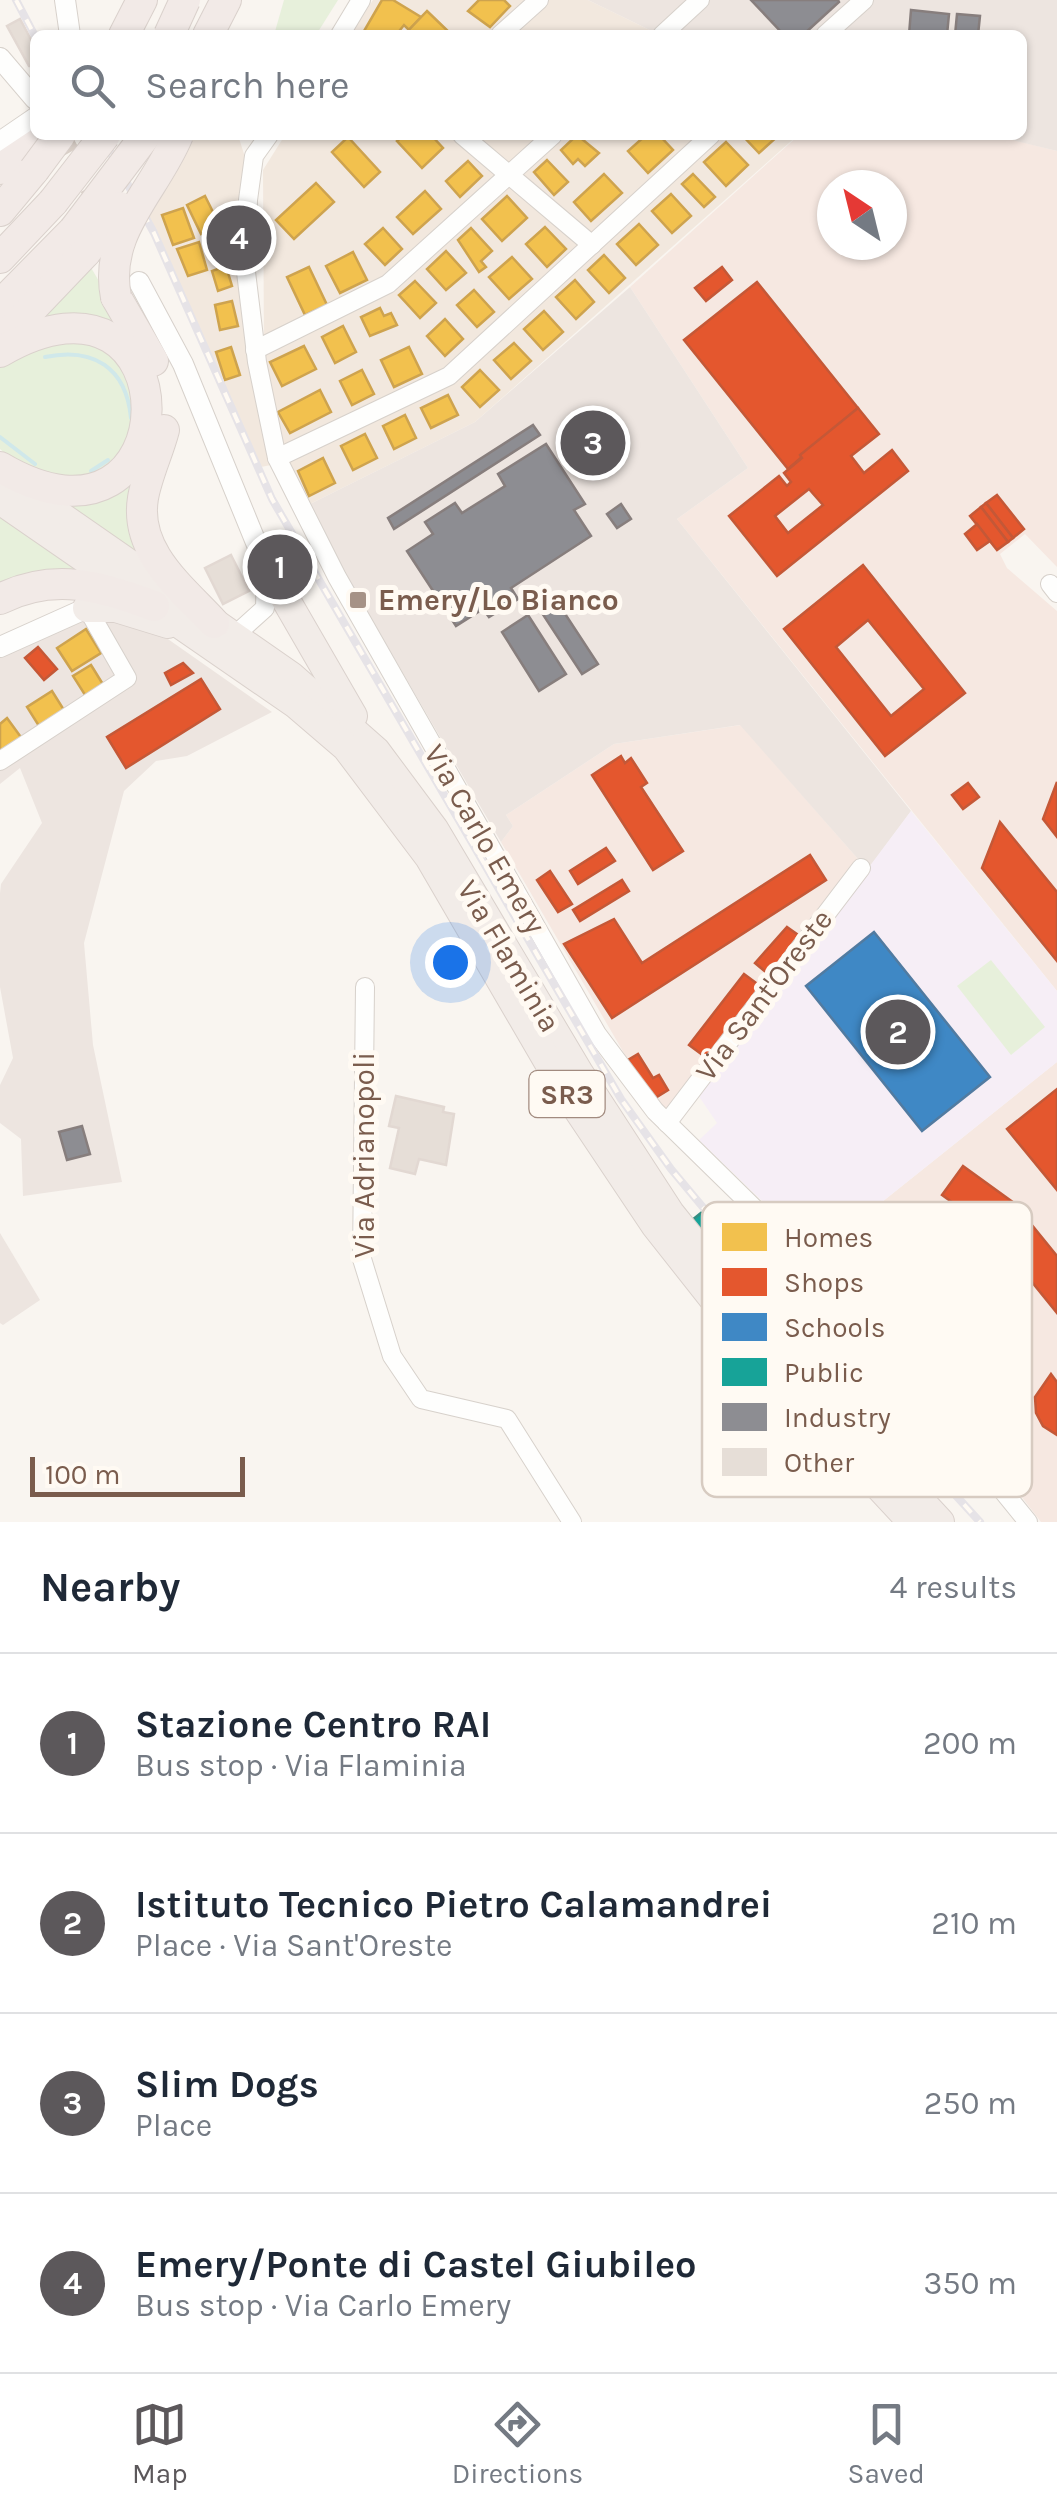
<!DOCTYPE html>
<html lang="en">
<head>
<meta charset="utf-8">
<style>
  body { margin:0; font-family:Karla,sans-serif; background:#f2f2f3; color:#1f2937 }
  .compass { position:absolute; left:817px; top:170px; width:90px; height:90px; border-radius:50%; background:#fff; box-shadow:0 2px 8px #0004; rotate:325deg }
  .scale { position:absolute; left:30px; bottom:25px; width:215px; box-sizing:border-box; padding-left:10px; border:5px solid #7a5c4d; border-top:0; font-size:28px; line-height:35px; white-space:nowrap; color:#7a5c4d; -webkit-text-stroke:8px #fffaf3; paint-order:stroke }
  .you { position:absolute; left:450px; top:962px; width:35px; height:35px; margin:-25px; border:8px solid #fff; border-radius:50%; background:#1a73e8; box-shadow:0 0 0 15px #1a73e833 }
  .badge { display:grid; place-items:center; width:65px; height:65px; border-radius:50%; background:#5c585b; color:#fff; font-size:32px; font-weight:700 }
  .pin { position:absolute; translate:-50% -50%; border:5px solid #fff; box-shadow:0 2px 10px #0006 }
  .list { margin:0; padding:0; list-style:none }
  h2 { display:flex; justify-content:space-between; align-items:center; height:130px; margin:0; padding:0 40px; font-size:42px }
  h2 small { font-size:32px; font-weight:400; color:#747a83 }
  .list li { display:grid; grid-template-columns:65px 1fr auto; gap:30px; align-items:center; box-sizing:border-box; height:180px; padding:0 40px; border-top:2px solid #e0e1e3 }
  .list b { display:block; font-size:38px; white-space:nowrap }
  .list p { margin:0; font-size:32px; white-space:nowrap; color:#747a83 }
  .list em { font-size:32px; font-style:normal; color:#747a83 }
  .icon { flex:none; width:55px; height:55px; fill:none; stroke:currentColor; stroke-width:2; stroke-linecap:round; stroke-linejoin:round }
  .map { position:relative; flex:none; width:1057px; height:1522px; overflow:hidden }
  .search { position:absolute; background:#fff; box-shadow:0 2px 8px #0004; left:30px; right:30px; top:30px; height:110px; display:flex; align-items:center; gap:25px; box-sizing:border-box; padding:0 35px; border-radius:15px; color:#747a83; font-size:38px }
  .sheet { height:850px; background:#fff }
  nav { display:flex; justify-content:space-around; align-items:center; box-sizing:border-box; height:140px; border-top:2px solid #e0e1e3; background:#fff; font-size:28px; color:#747a83 }
  nav a { display:grid; justify-items:center; gap:5px }
  nav .on { color:#5c585b }
  .map>svg:first-child { display:block }
  .residential { fill:#f2e8de }
  .commercial { fill:#f6e8e1; fill-rule:evenodd }
  .industrial { fill:#ede5e0 }
  .education { fill:#f6eef6 }
  .green { fill:#e7f0db }
  .homes { fill:#f2c14e; stroke:#cea34e; stroke-width:2.5 }
  .shops { fill:#e4572e; stroke:#c45837; stroke-width:2.5; fill-rule:evenodd }
  .schools { fill:#3f88c5; stroke:#517ba1; stroke-width:2.5 }
  .public { fill:#17a398; stroke:#358e82; stroke-width:2.5 }
  .industry { fill:#8d8d92; stroke:#877e7d; stroke-width:2.5 }
  .lines { fill:none; stroke-linecap:round; stroke-linejoin:round }
  .stream { stroke:#d0e8ea; stroke-width:4 }
  .building { fill:#e6ded7; stroke:#e2d8d2; stroke-width:2.5 }
  .tertiary-tunnel { stroke:#d9cfc7; stroke-width:20; stroke-dasharray:20 10; stroke-linecap:butt }
  .minor-casing { stroke:#d7d1cb; stroke-width:20 }
  .tertiary-casing { stroke:#d7d1cb; stroke-width:22 }
  .trunk-casing { stroke:#dad1cc; stroke-width:30 }
  .motorway-casing { stroke:#dad1cc; stroke-width:32 }
  .minor { stroke:#fefefd; stroke-width:18 }
  .tertiary { stroke:#fefefd; stroke-width:20 }
  .trunk { stroke:#f2ece8; stroke-width:28 }
  .motorway { stroke:#f2eae7; stroke-width:30 }
  .rail-casing { stroke:#e6e3e7; stroke-width:8 }
  .rail { stroke:#fffaf3; stroke-width:4; stroke-dasharray:11; stroke-linecap:butt }
  .motorway-bridge-casing { stroke:#dad1cc; stroke-width:32; stroke-linecap:butt }
  .motorway-bridge { stroke:#f2eae7; stroke-width:30 }
  .poi-dot { fill:#a69286; stroke:#fffaf3; stroke-width:4 }
  .labels { text-anchor:middle; dominant-baseline:central; stroke-width:10; stroke-linejoin:round; paint-order:stroke }
  .shield { fill:#fffaf3; stroke:#a28b7f; stroke-width:2.5 }
  .shield-label { font-size:28px; font-weight:bold; fill:#7a5c4d }
  .poi-label { font-size:30px; font-weight:bold; fill:#7a5c4d; stroke:#fffaf3; text-anchor:start }
  .street-label { font-size:30px; fill:#7a5c4d; stroke:#fffaf3 }
  .key { fill:#fffaf3; stroke:#d7cbc1; stroke-width:2.5 }
  .key-label { font-size:28px; fill:#7a5c4d }
</style>
</head>
<body>
<div class="map">
<svg width="1057" height="1522" viewBox="0 0 1057 1522">
  <rect width="100%" height="100%" fill="#f9f5f0"/>
  <g class="residential">
    <path d="M373 0H588L660 35H350Z"/>
    <path d="M193 135H238L251 176 256 386 271 465 256 468 145 215Z"/>
    <path d="M285 135H798L475 422 306 506 280 444 264 353 263 170Z"/>
  </g>
  <g class="commercial">
    <path d="M799 135H995L1057 151V567L1025 534 1000 554 1007 568 1057 611V991L677 519 748 468 630 287ZM832 185H892V245H832Z"/>
    <path d="M741 725 858 859 804 939 669 1107 663 1108 628 1060 501 842 513 826 506 815 614 744Z"/>
    <path d="M1057 1062V1522H1041L939 1389 817 1254Z"/>
  </g>
  <g class="industrial">
    <path d="M588 0H1057V151L992 135H1022V35H660Z"/>
    <path d="M630 287 748 468 677 519 911 811 871 865 858 859 740 725 614 744 506 815 513 826 501 842 306 506 475 422Z"/>
    <path d="M103 615 155 630 272 712 187 756 156 761 124 791 84 943 93 1045 122 1182 23 1196 21 1139 0 1123V1085L13 1058 0 987V893L1 884 42 823 20 768 0 784V657L84 617Z"/>
    <path d="M0 1233 40 1300 3 1325 0 1323Z"/>
  </g>
  <path class="education" d="M911 811 1057 991V1062L817 1254 699 1140 717 1123 698 1095Z"/>
  <g class="green">
    <path d="M284 0H338L316 35H274Z"/>
    <path d="M90 266 138 347 29 325Z"/>
    <path d="M39 338 98 339 130 368 135 441 88 481 18 465 0 449V367Z"/>
    <path d="M148 464 139 555 55 498 128 483Z"/>
    <path d="M0 517 87 575 0 592Z"/>
    <path d="M991 960 1045 1027 1011 1055 957 986Z"/>
  </g>
  <g class="homes">
    <path d="M382 0H393L421 17 409 30 404 25 396 35H368L364 31Z"/>
    <path d="M479 0H504L510 6 490 27 468 11Z"/>
    <path d="M427 11 452 35H404Z"/>
    <path d="M404 135H431L443 148 422 168 397 141Z"/>
    <path d="M577 135 599 153 585 166 578 159 573 164 561 150Z"/>
    <path d="M646 135H659L673 150 648 173 628 151Z"/>
    <path d="M742 135H779L759 153Z"/>
    <path d="M348 137 380 172 364 187 332 152Z"/>
    <path d="M726 142 748 165 726 186 704 162Z"/>
    <path d="M547 160 568 182 554 195 534 172Z"/>
    <path d="M468 161 482 176 460 197 446 181Z"/>
    <path d="M604 174 622 193 591 221 574 202Z"/>
    <path d="M693 174 715 197 704 207 682 184Z"/>
    <path d="M316 183 334 202 294 239 276 220Z"/>
    <path d="M425 191 441 209 413 234 397 217Z"/>
    <path d="M671 194 691 216 672 233 652 211Z"/>
    <path d="M205 196 219 224 201 234 187 205Z"/>
    <path d="M507 196 527 218 502 241 482 219Z"/>
    <path d="M183 208 194 238 173 245 162 215Z"/>
    <path d="M639 224 658 245 636 265 617 244Z"/>
    <path d="M545 227 566 249 547 267 526 244Z"/>
    <path d="M383 228 402 249 385 265 365 244Z"/>
    <path d="M471 228 492 251 481 261 486 267 479 272 458 240Z"/>
    <path d="M199 242 207 270 188 276 177 249Z"/>
    <path d="M446 251 466 273 446 290 427 269Z"/>
    <path d="M353 252 367 280 340 293 326 266Z"/>
    <path d="M604 255 625 278 609 293 588 270Z"/>
    <path d="M512 257 532 279 509 299 489 277Z"/>
    <path d="M226 266 232 286 218 291 212 271Z"/>
    <path d="M309 267 327 305 305 315 287 277Z"/>
    <path d="M575 280 594 302 576 319 556 297Z"/>
    <path d="M415 281 436 303 420 318 399 295Z"/>
    <path d="M474 290 494 312 477 327 457 305Z"/>
    <path d="M232 301 238 326 220 330 215 305Z"/>
    <path d="M380 308 384 316 391 313 397 325 370 336 361 317Z"/>
    <path d="M544 311 563 332 543 350 524 329Z"/>
    <path d="M445 319 463 339 445 356 427 336Z"/>
    <path d="M343 326 356 352 335 363 322 337Z"/>
    <path d="M514 343 531 361 511 379 494 360Z"/>
    <path d="M304 346 316 369 282 386 270 362Z"/>
    <path d="M231 347 240 375 225 380 216 352Z"/>
    <path d="M409 347 422 374 394 387 381 360Z"/>
    <path d="M362 370 374 394 352 405 340 381Z"/>
    <path d="M480 370 499 390 480 407 462 387Z"/>
    <path d="M320 390 331 412 290 433 278 412Z"/>
    <path d="M448 395 458 415 431 428 421 408Z"/>
    <path d="M405 415 416 438 394 449 383 426Z"/>
    <path d="M365 434 377 458 353 470 341 446Z"/>
    <path d="M323 458 335 483 309 496 298 471Z"/>
    <path d="M86 629 101 653 72 671 57 648Z"/>
    <path d="M91 665 104 686 87 698 73 676Z"/>
    <path d="M52 691 64 710 39 726 27 707Z"/>
    <path d="M7 718 23 740 0 757V724Z"/>
  </g>
  <g class="shops">
    <path d="M722 267 732 280 706 301 695 288Z"/>
    <path d="M757 282 858 408 788 469 684 340Z"/>
    <path d="M858 408 879 434 851 456 864 473 892 450 908 471 777 576 729 516 779 476 787 486 791 482 784 473 802 458 800 455ZM809 489 823 505 788 533 775 516Z"/>
    <path d="M997 495 1024 529 1013 538 986 503Z"/>
    <path d="M986 503 1013 538 1008 542 981 507Z"/>
    <path d="M981 507 1008 542 997 550 970 516Z"/>
    <path d="M977 524 990 541 977 550 965 534Z"/>
    <path d="M863 565 965 693 885 756 784 629ZM868 620 924 689 891 716 836 647Z"/>
    <path d="M38 647 57 669 44 680 25 658Z"/>
    <path d="M183 663 193 673 171 685 165 673Z"/>
    <path d="M201 679 220 709 126 768 107 737Z"/>
    <path d="M621 756 625 763 631 758 647 783 641 787 683 851 653 870 592 775Z"/>
    <path d="M1057 782V837L1043 819Z"/>
    <path d="M968 783 979 797 963 809 952 795Z"/>
    <path d="M1000 822 1057 892V961L982 868Z"/>
    <path d="M606 848 615 861 578 884 570 871Z"/>
    <path d="M810 855 826 880 612 1018 564 944 614 919 642 963Z"/>
    <path d="M550 871 572 904 558 912 537 880Z"/>
    <path d="M622 880 629 891 580 921 573 910Z"/>
    <path d="M787 927 804 939 773 978 755 963Z"/>
    <path d="M744 974 763 988 708 1059 689 1045Z"/>
    <path d="M638 1054 653 1078 659 1075 668 1090 652 1100 628 1060Z"/>
    <path d="M1057 1089V1190L1007 1129Z"/>
    <path d="M963 1166 1014 1203 1057 1256V1313L989 1229 942 1195Z"/>
    <path d="M1051 1374 1057 1382V1435L1043 1426 1036 1413 1035 1397Z"/>
  </g>
  <path class="schools" d="M874 932 990 1077 922 1131 806 986Z"/>
  <path class="public" d="M712 1204 766 1267 776 1260 806 1296 798 1303 851 1367 824 1390 686 1225Z"/>
  <g class="industry">
    <path d="M751 0H838L839 2 803 35H784Z"/>
    <path d="M911 10 949 14 947 35H909Z"/>
    <path d="M957 14 980 16 978 35H955Z"/>
    <path d="M608 421 619 436 598 451 606 463 595 470 569 432 580 424 587 435Z"/>
    <path d="M533 425 540 435 394 529 388 518Z"/>
    <path d="M546 444 585 504 574 510 591 536 511 588 518 599 489 617 483 609 456 626 407 551 433 534 425 522 455 503 462 513 505 486 498 474Z"/>
    <path d="M621 504 631 519 617 528 607 514Z"/>
    <path d="M554 597 598 664 582 674 538 607Z"/>
    <path d="M528 615 566 674 539 691 502 632Z"/>
    <path d="M82 1126 90 1154 67 1160 59 1132Z"/>
  </g>
  <g class="lines">
    <g class="stream">
      <path d="M45 357C93 347 126 367 131 418"/>
      <path d="M0 437 35 464"/>
      <path d="M91 471 108 460"/>
    </g>
  </g>
  <g class="building">
    <path d="M20 19 35 47V66H29L7 26Z"/>
    <path d="M231 555 249 591 223 604 205 568Z"/>
    <path d="M396 1096 444 1107 443 1112 454 1114 446 1165 419 1159 415 1174 390 1168 399 1128 389 1126Z"/>
  </g>
  <g class="lines">
    <path class="tertiary-tunnel" d="M60 135 102 209"/>
    <defs>
      <g id="minor">
        <path d="M340 35 361 0"/>
        <path d="M500 35 539 0"/>
        <path d="M662 35 700 0"/>
        <path d="M825 35 864 0"/>
        <path d="M269 135 254 156 248 200 246 272 257 362 277 458 337 577 597 1034 655 1111 848 1300 1028 1522"/>
        <path d="M462 135 592 245"/>
        <path d="M255 350 388 284 553 135"/>
        <path d="M277 458 449 376 711 135"/>
        <path d="M1050 584 1057 593"/>
        <path d="M233 637 265 608 266 572"/>
        <path d="M0 761 127 678 87 608"/>
        <path d="M365 987 362 1259 392 1356 421 1399 507 1419 572 1522"/>
        <path d="M667 1123 861 868"/>
      </g>
      <g id="tertiary">
        <path d="M65 0 70 35"/>
        <path d="M0 58 35 99"/>
        <path d="M0 142 35 118"/>
        <path d="M139 282 183 364 264 562"/>
        <path d="M0 647 87 608"/>
      </g>
      <g id="trunk">
        <path d="M0 474 291 676 376 751 434 829 579 1073 670 1213 777 1346 940 1522"/>
        <path d="M0 500 297 705 346 747 429 857 564 1089 655 1225 764 1363 912 1522"/>
        <path d="M264 562 353 716"/>
        <path d="M87 608H116L168 624"/>
      </g>
      <g id="motorway">
        <path d="M124 35 142 0"/>
        <path d="M208 35 226 0"/>
        <path d="M0 169 51 135"/>
        <path d="M0 211 34 170"/>
        <path d="M0 258 53 202"/>
        <path d="M116 297 153 361"/>
        <path d="M0 305 74 230"/>
        <path d="M2 340 86 252"/>
        <path d="M0 352C197 237 194 582 0 467"/>
        <path d="M164 430C158 453 147 475 143 498 134 552 182 588 214 623"/>
        <path d="M0 599C54 572 101 586 154 606"/>
      </g>
    </defs>
    <use href="#minor" class="minor-casing"/>
    <use href="#tertiary" class="tertiary-casing"/>
    <use href="#trunk" class="trunk-casing"/>
    <use href="#motorway" class="motorway-casing"/>
    <use href="#minor" class="minor"/>
    <use href="#tertiary" class="tertiary"/>
    <use href="#trunk" class="trunk"/>
    <use href="#motorway" class="motorway"/>
    <defs>
      <g id="rail">
        <path d="M16 0 35 36"/>
        <path d="M101 135 154 233 272 499 621 1099 671 1169 813 1339 980 1522"/>
      </g>
    </defs>
    <use href="#rail" class="rail-casing"/>
    <use href="#rail" class="rail"/>
    <defs>
      <g id="motorway-bridge">
        <path d="M169 35 185 0"/>
        <path d="M34 170 60 135"/>
        <path d="M53 202 105 135"/>
        <path d="M74 230 146 135"/>
        <path d="M86 252 120 207"/>
        <path d="M116 297C103 232 155 191 178 135"/>
      </g>
    </defs>
    <use href="#motorway-bridge" class="motorway-bridge-casing"/>
    <use href="#motorway-bridge" class="motorway-bridge"/>
  </g>
  <rect class="poi-dot" x="348" y="590" width="20" height="20" rx="5"/>
  <g class="labels">
    <rect class="shield" x="529.5" y="1071" width="75" height="46" rx="8"/>
    <g class="shield-label">
      <text x="567" y="1094">SR3</text>
    </g>
    <g class="poi-label">
      <text x="378" y="600">Emery/Lo Bianco</text>
    </g>
    <g class="street-label">
      <text transform="translate(485 839) rotate(60)">Via Carlo Emery</text>
      <text transform="translate(509 956) rotate(59)">Via Flaminia</text>
      <text transform="translate(764 995) rotate(-53)">Via Sant'Oreste</text>
      <text transform="translate(364 1155) rotate(-90)">Via Adrianopoli</text>
    </g>
  </g>
  <rect x="702" y="1202" width="330" height="295" rx="15" class="key"/>
  <rect x="722" y="1223" width="45" height="28" fill="#f2c14e"/>
  <rect x="722" y="1268" width="45" height="28" fill="#e4572e"/>
  <rect x="722" y="1313" width="45" height="28" fill="#3f88c5"/>
  <rect x="722" y="1358" width="45" height="28" fill="#17a398"/>
  <rect x="722" y="1403" width="45" height="28" fill="#8d8d92"/>
  <rect x="722" y="1448" width="45" height="28" fill="#e6ded7"/>
  <g class="key-label">
    <text x="784" y="1247">Homes</text>
    <text x="784" y="1292">Shops</text>
    <text x="784" y="1337">Schools</text>
    <text x="784" y="1382">Public</text>
    <text x="784" y="1427">Industry</text>
    <text x="784" y="1472">Other</text>
  </g>
</svg>
<svg class="compass" viewBox="-18 -18 36 36"><path d="M0-13l5 13h-10z" fill="#e53935"/><path d="M0 13l5-13h-10z" fill="#747a83"/></svg>
<div class="scale">100 m</div>
<div class="you"></div>
<div class="pin badge" style="left:280px;top:567px">1</div>
<div class="pin badge" style="left:898px;top:1032px">2</div>
<div class="pin badge" style="left:593px;top:443px">3</div>
<div class="pin badge" style="left:239px;top:238px">4</div>
<div class="search"><svg class="icon" aria-label="search" viewBox="0 0 24 24"><circle cx="10" cy="10" r="6"/><path d="M15 15l6 6"/></svg>Search here</div>
</div>
<section class="sheet">
<h2>Nearby<small>4 results</small></h2>
<ul class="list">
<li><span class="badge">1</span><div><b>Stazione Centro RAI</b><p>Bus stop · Via Flaminia</p></div><em>200 m</em></li>
<li><span class="badge">2</span><div><b>Istituto Tecnico Pietro Calamandrei</b><p>Place · Via Sant'Oreste</p></div><em>210 m</em></li>
<li><span class="badge">3</span><div><b>Slim Dogs</b><p>Place</p></div><em>250 m</em></li>
<li><span class="badge">4</span><div><b>Emery/Ponte di Castel Giubileo</b><p>Bus stop · Via Carlo Emery</p></div><em>350 m</em></li>
</ul>
</section>
<nav>
<a class="on"><svg class="icon" aria-label="map" viewBox="0 0 24 24"><path d="M3 6l6-2 6 2 6-2v14l-6 2-6-2-6 2zM9 4v14M15 6v14"/></svg>Map</a>
<a><svg class="icon" aria-label="directions" viewBox="0 0 24 24"><path d="M12 3l9 9-9 9-9-9zM9 14v-3h6M13 9l2 2-2 2"/></svg>Directions</a>
<a><svg class="icon" aria-label="saved" viewBox="0 0 24 24"><path d="M7 4h10v16l-5-4-5 4z"/></svg>Saved</a>
</nav>
</body>
</html>
